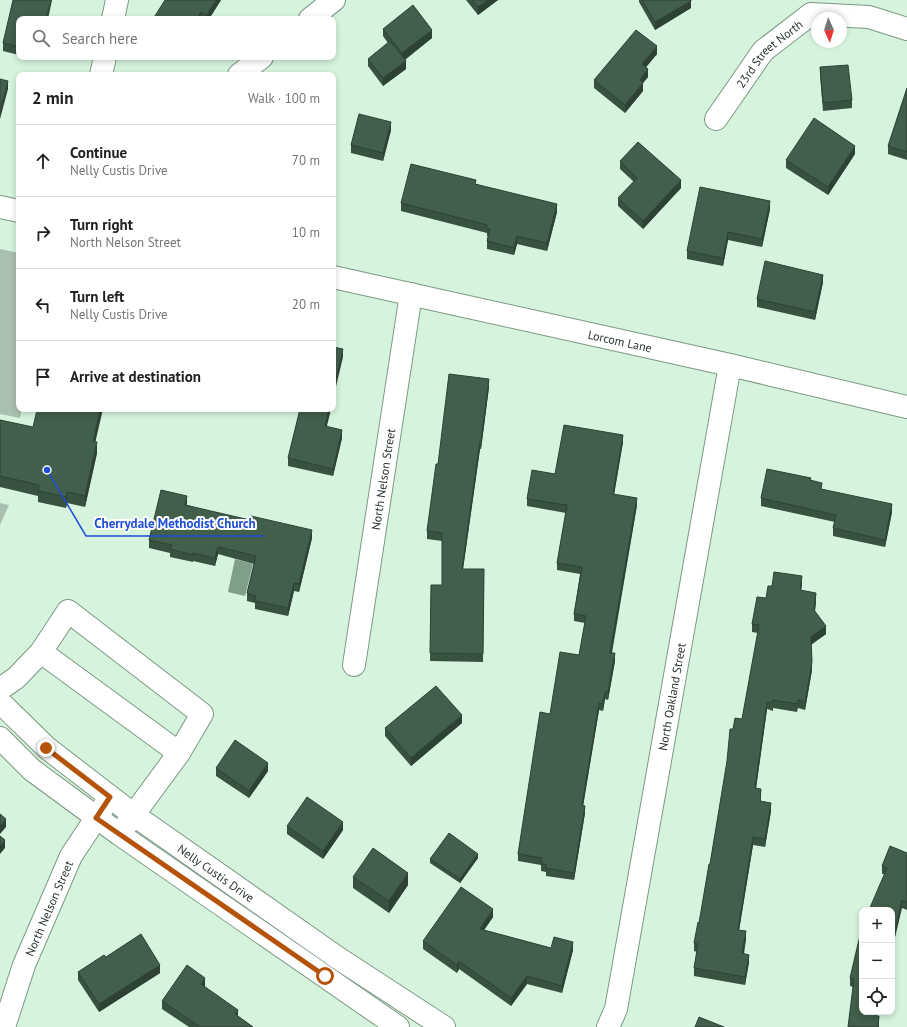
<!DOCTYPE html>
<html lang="en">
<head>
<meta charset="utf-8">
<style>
  body { margin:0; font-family:"PT Sans",sans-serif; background:#f2f2f2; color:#202124 }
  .controls { position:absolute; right:12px; bottom:12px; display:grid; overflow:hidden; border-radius:8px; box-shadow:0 2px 6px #0003 }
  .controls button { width:36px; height:36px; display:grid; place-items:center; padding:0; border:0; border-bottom:1px solid #e0e0e0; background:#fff; color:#202124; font:20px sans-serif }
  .compass { position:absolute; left:811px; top:12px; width:36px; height:36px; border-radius:50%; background:#fff; box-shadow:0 2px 6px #0003; rotate:176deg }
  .stop { position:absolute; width:12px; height:12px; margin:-9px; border:3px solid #b45309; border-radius:50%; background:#fff }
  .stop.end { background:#b45309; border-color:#fff; box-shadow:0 1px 4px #0008 }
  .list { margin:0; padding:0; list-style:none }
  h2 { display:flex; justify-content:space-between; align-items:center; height:52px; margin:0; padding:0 16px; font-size:17px }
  h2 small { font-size:13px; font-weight:400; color:#757577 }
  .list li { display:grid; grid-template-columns:26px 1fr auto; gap:12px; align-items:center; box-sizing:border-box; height:72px; padding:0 16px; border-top:1px solid #e0e0e0 }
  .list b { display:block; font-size:15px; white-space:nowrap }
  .list p { margin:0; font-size:13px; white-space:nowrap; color:#757577 }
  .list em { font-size:13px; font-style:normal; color:#757577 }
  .icon { flex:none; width:22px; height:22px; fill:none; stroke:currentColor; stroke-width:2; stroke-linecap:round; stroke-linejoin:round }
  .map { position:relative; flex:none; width:907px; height:1027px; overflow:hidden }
  .search { position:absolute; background:#fff; box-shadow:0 2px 6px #0003; left:16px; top:16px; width:320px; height:44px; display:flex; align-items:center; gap:10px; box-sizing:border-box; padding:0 14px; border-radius:8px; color:#757577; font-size:15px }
  .panel { position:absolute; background:#fff; box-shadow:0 2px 6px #0003; left:16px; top:72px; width:320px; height:340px; border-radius:8px }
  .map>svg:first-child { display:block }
  .green { fill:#aac0af }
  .water { fill:#809f88 }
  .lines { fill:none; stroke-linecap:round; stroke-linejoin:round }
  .minor-casing { stroke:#7c9883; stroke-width:24 }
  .minor { stroke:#fff; stroke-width:22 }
  .wall { fill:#395240 }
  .shaded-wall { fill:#2e4234 }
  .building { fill:#425f4b; stroke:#2e4234 }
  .route { stroke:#b45309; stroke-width:5 }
  .labels { text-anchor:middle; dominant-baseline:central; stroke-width:4; stroke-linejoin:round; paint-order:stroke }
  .street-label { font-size:12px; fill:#29342c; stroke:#fff }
  .leader { fill:none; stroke:#1d4ed8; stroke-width:1.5 }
  .callout-dot { fill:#1d4ed8; stroke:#fff; stroke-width:1.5 }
  .callout-label { font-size:13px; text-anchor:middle; font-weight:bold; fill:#1d4ed8; stroke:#fff; stroke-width:4; stroke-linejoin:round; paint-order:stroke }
</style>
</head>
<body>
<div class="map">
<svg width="907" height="1027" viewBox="0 0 907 1027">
  <rect width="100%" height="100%" fill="#d6f3dd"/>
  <g class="green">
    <path d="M0 249 19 253V409H22L20 418 0 414Z"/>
    <path d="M0 503 9 505 0 525Z"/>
  </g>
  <path class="water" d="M235 559 253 564 245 596 228 592Z"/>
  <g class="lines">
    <defs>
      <g id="minor">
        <path d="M113 19 117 0"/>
        <path d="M310 19 334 0"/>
        <path d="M101 75 105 57"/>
        <path d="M239 75 262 57"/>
        <path id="s1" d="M716 119 763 51 811 14 869 17 907 29"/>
        <path d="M0 207 19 211"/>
        <path id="s2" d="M333 277 730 365 907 407"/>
        <path d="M41 652 179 753"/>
        <path id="s3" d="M354 665 411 294"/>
        <path d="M0 689 16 678 41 652 68 611 202 714 179 753 126 825"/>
        <path id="s4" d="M0 702 47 748 134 815 338 958 444 1027"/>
        <path d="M0 738 32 770 119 834 398 1027"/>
        <path id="s5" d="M4 1027 24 965 71 856 104 806"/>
        <path id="s6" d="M608 1027 616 1009 730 365"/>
      </g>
    </defs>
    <use href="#minor" class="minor-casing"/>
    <use href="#minor" class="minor"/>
  </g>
  <g class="wall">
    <path d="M221 0 209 19H153Z"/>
    <path d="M466 0H498L478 15Z"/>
    <path d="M639 0H691V8L655 30 639 2Z"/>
    <path d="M19 19V55L3 51V43Z"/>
    <path d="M383 29 432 38 405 60 406 69 383 86 368 66V59L388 43 383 36Z"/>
    <path d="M657 54 646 67 648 77 643 83V91L625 113 594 88V80Z"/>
    <path d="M30 57H40L39 59Z"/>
    <path d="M820 67 852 100V108L823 111 820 75Z"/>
    <path d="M907 88V160L888 154V146Z"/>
    <path d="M391 130 383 161 351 153V145Z"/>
    <path d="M855 154 828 195 786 168V160Z"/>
    <path d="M620 161 681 188 643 229 618 206V198L634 182 620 169Z"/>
    <path d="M476 184 557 212 547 251 517 244 514 255 487 249V241L488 236H487V233L401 211V203Z"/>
    <path d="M770 209 762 247 728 240 723 266 687 259V251Z"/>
    <path d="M823 282 815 320 757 307V299Z"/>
    <path d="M489 387 481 449H480L463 569H484L483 662 430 661 431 585H442V541L427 539V531L438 464Z"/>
    <path d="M300 409H331L326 427 342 438 333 476 288 466V458Z"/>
    <path d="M0 420 95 442 97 453 85 507 67 503 66 508 38 502V496L0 487Z"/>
    <path d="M623 442 614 494 637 505 612 653 615 661 611 683 608 700 605 699 603 711 599 710 583 805 585 813 574 880 546 876V872L541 871V865L518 861V854L550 714 579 655 585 623 574 621V614L580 574 557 570V563L566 513 527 506V499L555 474Z"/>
    <path d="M811 480 822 489 892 512 885 547 833 536V528L835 522 761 506V498Z"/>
    <path d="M187 504V505L312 538 299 592 294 591 288 616 255 609V603L247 601V593L254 564 218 554 215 566 193 561V562L170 557V553L149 548V540Z"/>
    <path d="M802 584 801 591 816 601 815 612 826 634 811 644 812 670 805 710 798 708 797 712 773 708V711L767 709 756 788 761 797V801L771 811 765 847 753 845 739 930 746 939 744 954 749 962 745 985 694 976V968L697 952 694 951V943L699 923 710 864 733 729 742 719 758 633 752 632V624L772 586Z"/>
    <path d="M462 723 411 766 385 736V728Z"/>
    <path d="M216 768 268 771 249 798 216 776Z"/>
    <path d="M287 826 343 830 323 859 287 834Z"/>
    <path d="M907 853V910L902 908 884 874H882V866Z"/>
    <path d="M478 858 460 883 430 863V859Z"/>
    <path d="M353 877 408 885 389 913 353 888Z"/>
    <path d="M493 917 484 930 551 948 573 950 562 993 527 984 511 1006 459 969 457 973 423 949V941Z"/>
    <path d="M862 927V1012H877V1016H879V1027H848L853 987 850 986V978Z"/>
    <path d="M106 957 160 973 99 1012 78 980V972Z"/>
    <path d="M205 986 204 987 238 1016 253 1027H189L162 1009V1001Z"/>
  </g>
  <g class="shaded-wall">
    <path d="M51 0H52L48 19H46Z"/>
    <path d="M216 0H221L209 19H207V15Z"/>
    <path d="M488 0H498L478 15V7Z"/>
    <path d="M691 1V8L655 30V22Z"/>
    <path d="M201 12V19H197Z"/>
    <path d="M432 30V38L402 61V53Z"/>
    <path d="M657 46V54L642 72V64Z"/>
    <path d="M406 61V69L383 86V78Z"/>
    <path d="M648 69V77L643 83V91L625 113V105L640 80Z"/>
    <path d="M8 81V89L0 119V111Z"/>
    <path d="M391 122V130L383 161V153Z"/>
    <path d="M855 146V154L828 195V187Z"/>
    <path d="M681 180V188L643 229V221Z"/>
    <path d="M770 201V209L762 247V239Z"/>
    <path d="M557 204V212L547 251V243Z"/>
    <path d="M728 232V240L723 266V258Z"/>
    <path d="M517 236V244L514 255V248Z"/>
    <path d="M823 275V282L815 320V312Z"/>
    <path d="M343 349V357L333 399V391Z"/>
    <path d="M489 379V387L481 449V441Z"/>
    <path d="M100 409H103L93 452V441Z"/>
    <path d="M329 409H331L325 434V426Z"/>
    <path d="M342 430V438L333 476V469Z"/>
    <path d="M623 435V442L613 501V494Z"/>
    <path d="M480 441V449L462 576V569Z"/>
    <path d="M97 442V453L85 507V496Z"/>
    <path d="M67 492V503L66 508V497Z"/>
    <path d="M187 496V504L185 513V505Z"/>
    <path d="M637 498V505L610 660V653Z"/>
    <path d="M892 504V512L885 547V540Z"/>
    <path d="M312 530V538L299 592V584Z"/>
    <path d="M218 547V554L215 566V558Z"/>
    <path d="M802 576V584L800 598V590Z"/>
    <path d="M294 583V591L288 616V608Z"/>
    <path d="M816 593V601L814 618V610Z"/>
    <path d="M826 626V634L811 645V637Z"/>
    <path d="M615 653V661L608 700V692Z"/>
    <path d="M812 662V670L805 710V702Z"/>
    <path d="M605 692V699L603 711V704Z"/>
    <path d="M767 702V709L755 796V788Z"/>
    <path d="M599 703V710L582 813V805Z"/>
    <path d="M462 715V723L411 766V758Z"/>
    <path d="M268 763V771L249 798V791Z"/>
    <path d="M761 789V797L760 809V801Z"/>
    <path d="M771 803V811L765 847V839Z"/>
    <path d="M585 806V813L574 880V873Z"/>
    <path d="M6 819V827L0 834V826Z"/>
    <path d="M343 822V830L323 859V851Z"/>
    <path d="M753 837V845L738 937V930Z"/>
    <path d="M5 840V848L0 854V846Z"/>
    <path d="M478 854V858L460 883V879Z"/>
    <path d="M408 873V885L389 913V901Z"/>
    <path d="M902 900V908L892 950V942Z"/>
    <path d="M493 909V917L480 936V929Z"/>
    <path d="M746 931V939L742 961V953Z"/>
    <path d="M573 942V950L562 993V986Z"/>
    <path d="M749 955V962L745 985V977Z"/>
    <path d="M459 961V969L457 973V965Z"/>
    <path d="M160 965V973L99 1012V1004Z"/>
    <path d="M527 976V984L511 1006V998Z"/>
    <path d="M205 978V986L201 992V984Z"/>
    <path d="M238 1010V1018L235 1014Z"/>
  </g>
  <g class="building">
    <path d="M13 0H51L46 19H19V47L3 43Z"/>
    <path d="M165 0H216L207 15 201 12 197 19H153Z"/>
    <path d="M472 0H488L478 7Z"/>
    <path d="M642 0H691V1L655 22Z"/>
    <path d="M413 5 432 30 402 53 383 29Z"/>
    <path d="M636 30 657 46 642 64 648 69 640 80 643 83 625 105 594 80Z"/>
    <path d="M390 41 406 61 383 78 368 59Z"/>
    <path d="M848 65 852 100 823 103 820 67Z"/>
    <path d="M0 79 8 81 0 111Z"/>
    <path d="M907 88V152L888 146Z"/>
    <path d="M359 114 391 122 383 153 351 145Z"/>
    <path d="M814 118 855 146 828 187 786 160Z"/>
    <path d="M638 142 681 180 643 221 618 198 637 178 620 161Z"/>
    <path d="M411 164 476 180 475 184 557 204 547 243 517 236 514 248 487 241 490 229 487 228V225L401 203Z"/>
    <path d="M700 187 770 201 762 239 728 232 723 258 687 251Z"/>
    <path d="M765 261 823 275 815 312 757 299Z"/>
    <path d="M333 347 343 349 333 391Z"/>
    <path d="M449 374 489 379 481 441H480L462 569H484L483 654 430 653 431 585H442V533L427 531 436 464H438Z"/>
    <path d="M44 409H100L93 441 97 442 85 496 67 492 66 497 38 491 39 485 0 476V420L33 427 37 410 43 411Z"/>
    <path d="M300 409H329L325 426 342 430 333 469 288 458Z"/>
    <path d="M564 425 623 435 613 494 637 498 610 653H615L611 675 608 692H605L603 704 599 703 582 805 585 806 574 873 546 868V864H541L542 858 518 854 540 712 550 714 560 652 579 655 586 616 574 614 582 567 557 563 567 505 527 499 532 470 555 474Z"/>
    <path d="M767 469 811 478 810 480 822 483 821 489 892 504 885 540 833 528 836 515 761 498Z"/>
    <path d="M161 490 187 496 185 505 250 520 251 516 312 530 299 584 294 583 288 608 255 601 256 596 247 593 256 556 218 547 215 558 193 553V555L170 549 172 545 149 540Z"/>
    <path d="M774 572 802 576 800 590 816 593 814 610 826 626 811 637 812 662 805 702 798 700 797 704 773 700V703L767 702 755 788 761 789 760 801 771 803 765 839 753 837 738 930 746 931 742 953 749 955 745 977 694 968 698 944 694 943 698 922 699 923 709 864H710L727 761 730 729H733L735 718 742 719 759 625 752 624 757 597 766 598 768 586H772Z"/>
    <path d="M436 686 462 715 411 758 385 728Z"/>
    <path d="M235 740 268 763 249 791 216 768Z"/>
    <path d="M307 797 343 822 323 851 287 826Z"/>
    <path d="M0 814 6 819 0 826Z"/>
    <path d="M449 833 478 854 460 879 430 859Z"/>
    <path d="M0 836 5 840 0 846Z"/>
    <path d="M890 846 907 853V902L902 900 892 942V910H869L887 868 882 866Z"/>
    <path d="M373 848 408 873 389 901 353 877Z"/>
    <path d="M461 887 493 909 480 929 551 948 554 937 573 942 562 986 527 976 511 998 459 961 457 965 423 941Z"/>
    <path d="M862 927V1012H876V1016H879L878 1027H848L854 979 850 978Z"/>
    <path d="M141 934 160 965 99 1004 78 972 104 955 106 957Z"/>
    <path d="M187 965 205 978 201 984 238 1010 235 1014 253 1027H200L162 1001Z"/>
    <path d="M699 1017 724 1027H695Z"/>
  </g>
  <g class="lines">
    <path class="route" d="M46 748 110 797 96 818 325 976"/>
  </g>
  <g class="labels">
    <g class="street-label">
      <text stroke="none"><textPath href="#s1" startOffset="85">23rd Street North</textPath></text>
      <text stroke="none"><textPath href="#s2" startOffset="294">Lorcom Lane</textPath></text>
      <text stroke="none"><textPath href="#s3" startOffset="188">North Nelson Street</textPath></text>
      <text stroke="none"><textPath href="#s6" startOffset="337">North Oakland Street</textPath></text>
      <text stroke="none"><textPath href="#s4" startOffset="276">Nelly Custis Drive</textPath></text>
      <text stroke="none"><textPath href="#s5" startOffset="127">North Nelson Street</textPath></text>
    </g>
  </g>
  <path class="leader" d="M47 470L86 536H264"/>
  <circle class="callout-dot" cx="47" cy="470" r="4"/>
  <g class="callout-label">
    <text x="175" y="528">Cherrydale Methodist Church</text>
  </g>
</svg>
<div class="controls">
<button>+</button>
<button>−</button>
<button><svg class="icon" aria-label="locate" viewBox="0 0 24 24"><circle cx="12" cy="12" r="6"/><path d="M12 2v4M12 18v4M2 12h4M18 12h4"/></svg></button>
</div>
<svg class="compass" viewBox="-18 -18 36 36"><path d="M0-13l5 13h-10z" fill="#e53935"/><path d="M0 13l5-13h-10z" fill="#757577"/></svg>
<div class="stop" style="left:325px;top:976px"></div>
<div class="stop end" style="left:46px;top:748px"></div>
<div class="search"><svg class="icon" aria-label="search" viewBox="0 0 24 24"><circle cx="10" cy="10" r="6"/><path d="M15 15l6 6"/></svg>Search here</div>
<section class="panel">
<h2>2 min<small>Walk · 100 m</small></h2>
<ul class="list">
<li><svg class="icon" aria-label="ahead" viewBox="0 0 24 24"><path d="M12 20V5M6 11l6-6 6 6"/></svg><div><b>Continue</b><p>Nelly Custis Drive</p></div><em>70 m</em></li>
<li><svg class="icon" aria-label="right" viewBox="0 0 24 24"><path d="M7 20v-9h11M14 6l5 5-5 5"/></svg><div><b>Turn right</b><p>North Nelson Street</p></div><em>10 m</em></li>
<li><svg class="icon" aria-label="left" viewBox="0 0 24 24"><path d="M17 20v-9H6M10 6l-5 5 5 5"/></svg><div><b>Turn left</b><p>Nelly Custis Drive</p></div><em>20 m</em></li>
<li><svg class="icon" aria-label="arrive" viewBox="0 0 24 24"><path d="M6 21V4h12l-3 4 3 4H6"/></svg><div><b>Arrive at destination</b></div></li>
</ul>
</section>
</div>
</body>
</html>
